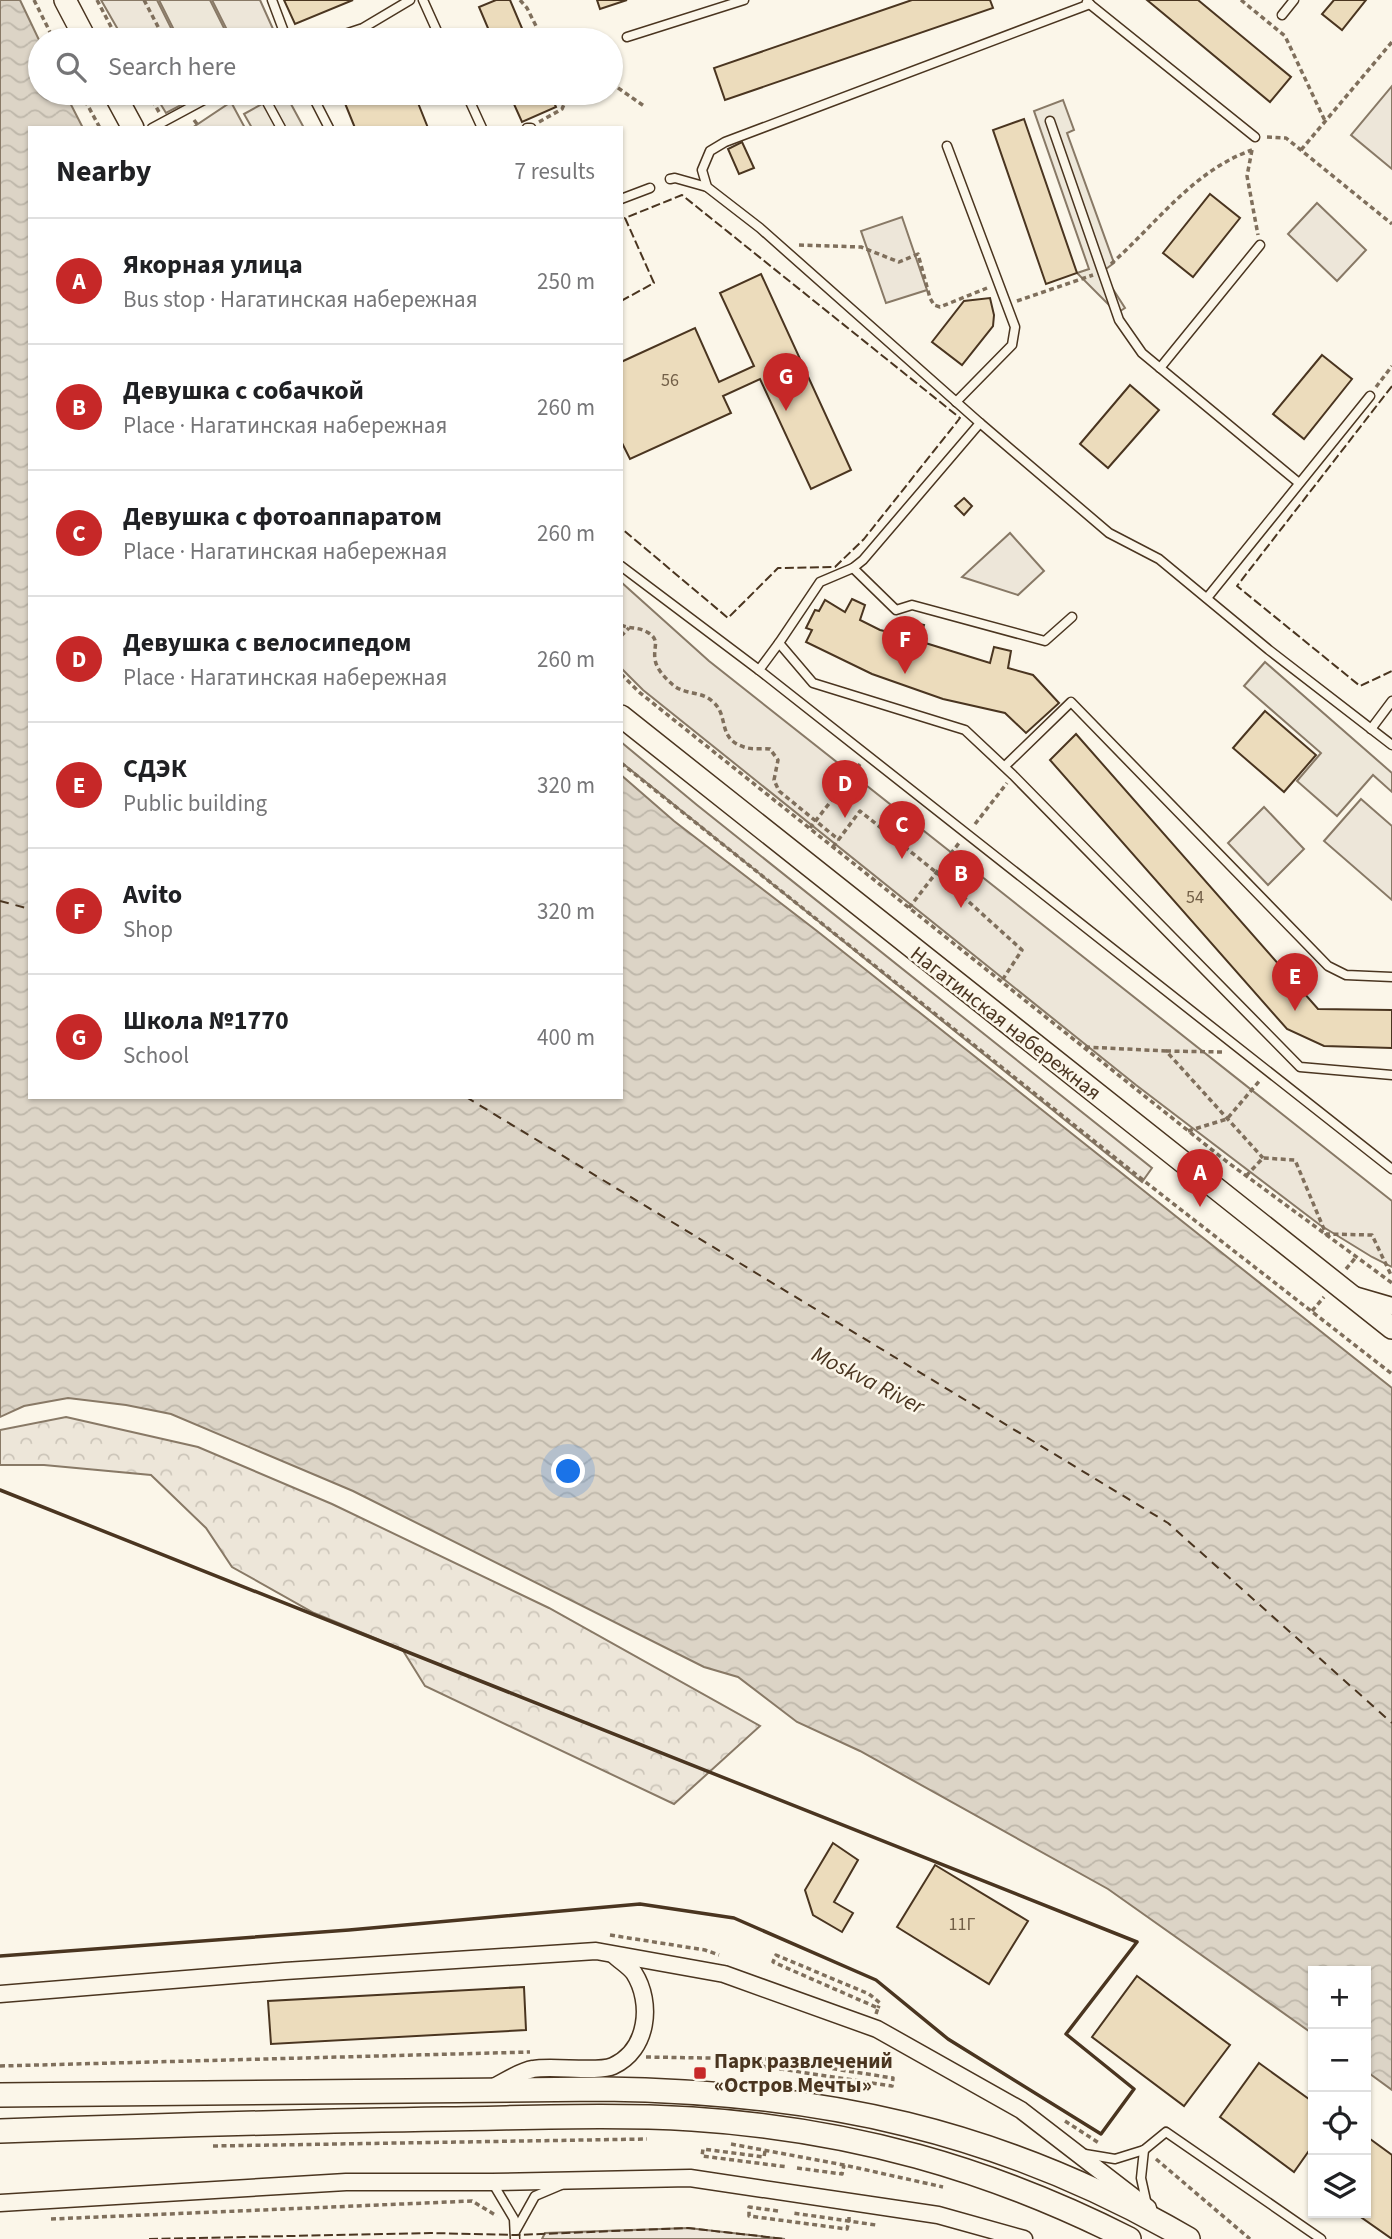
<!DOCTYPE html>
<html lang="en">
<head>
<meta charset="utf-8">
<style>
  body { margin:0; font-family:"Source Sans 3",sans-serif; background:#f6f6f6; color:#202124 }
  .controls { position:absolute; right:21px; bottom:21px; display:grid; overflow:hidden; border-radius:0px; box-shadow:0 2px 5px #0004 }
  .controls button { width:63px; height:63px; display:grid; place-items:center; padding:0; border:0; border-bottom:2px solid #e0e0e0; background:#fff; color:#202124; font:35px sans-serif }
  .you { position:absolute; left:569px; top:1472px; width:24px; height:24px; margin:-18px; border:5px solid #fff; border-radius:50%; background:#1a73e8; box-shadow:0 0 0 10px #1a73e833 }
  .badge { display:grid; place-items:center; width:46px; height:46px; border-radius:50%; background:#c62828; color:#fff; font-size:23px; font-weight:700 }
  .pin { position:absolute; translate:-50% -58px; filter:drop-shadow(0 2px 4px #0008) }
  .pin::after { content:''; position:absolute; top:37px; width:24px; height:21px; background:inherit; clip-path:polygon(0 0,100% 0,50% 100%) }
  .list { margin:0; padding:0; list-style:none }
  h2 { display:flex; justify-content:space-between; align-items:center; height:91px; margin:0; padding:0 28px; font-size:30px }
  h2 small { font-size:23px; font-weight:400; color:#757577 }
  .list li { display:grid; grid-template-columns:46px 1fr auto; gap:21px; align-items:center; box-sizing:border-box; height:126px; padding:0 28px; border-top:2px solid #e0e0e0 }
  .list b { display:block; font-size:26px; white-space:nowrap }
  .list p { margin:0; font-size:23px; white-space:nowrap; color:#757577 }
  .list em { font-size:23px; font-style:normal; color:#757577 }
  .icon { flex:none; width:38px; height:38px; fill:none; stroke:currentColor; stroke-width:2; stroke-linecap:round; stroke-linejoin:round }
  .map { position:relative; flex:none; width:1392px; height:2239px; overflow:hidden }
  .search { position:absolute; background:#fff; box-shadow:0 2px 5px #0004; left:28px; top:28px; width:595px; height:77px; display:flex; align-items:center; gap:18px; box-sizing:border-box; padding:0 24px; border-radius:38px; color:#757577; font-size:26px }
  .panel { position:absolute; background:#fff; box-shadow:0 2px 5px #0004; left:28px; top:126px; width:595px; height:973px; border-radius:0px }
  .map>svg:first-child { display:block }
  .green { fill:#ede6d9; stroke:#887966; stroke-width:2 }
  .forest { fill:url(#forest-crowns); stroke:#887966; stroke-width:2 }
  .parking { fill:#ede7d9; stroke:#887966; stroke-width:2 }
  .water { fill:url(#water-waves); stroke:#887966; stroke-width:2 }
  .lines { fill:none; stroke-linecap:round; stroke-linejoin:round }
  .ferry { stroke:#4a3520; stroke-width:2; stroke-dasharray:9 7; stroke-linecap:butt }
  .building { fill:#ecdcbc; stroke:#4a3520; stroke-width:2 }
  .service-casing { stroke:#4a3520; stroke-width:11 }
  .minor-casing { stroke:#4a3520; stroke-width:19 }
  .tertiary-casing { stroke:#4a3520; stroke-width:24 }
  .secondary-casing { stroke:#4a3520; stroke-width:26 }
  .path { stroke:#7f6f5c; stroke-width:3.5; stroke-dasharray:5 3.5; stroke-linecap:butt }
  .service { stroke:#fbf6e9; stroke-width:8 }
  .minor { stroke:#fbf6e9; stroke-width:16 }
  .tertiary { stroke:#fbf6e9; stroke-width:21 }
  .secondary { stroke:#fbf6e9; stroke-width:23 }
  .fence { stroke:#4a3520; stroke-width:2; stroke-dasharray:9 3.5; stroke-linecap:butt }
  .wall { stroke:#4a3520; stroke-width:3.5 }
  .poi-dot { fill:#c62828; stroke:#fbf6e9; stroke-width:2.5 }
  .labels { text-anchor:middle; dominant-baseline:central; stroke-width:5; stroke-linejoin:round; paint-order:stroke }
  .number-label { font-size:18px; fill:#725f47 }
  .street-label { font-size:21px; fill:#4a3520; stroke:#fbf6e9 }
  .poi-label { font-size:21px; font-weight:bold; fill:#4a3520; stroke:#fbf6e9; text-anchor:start }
  .water-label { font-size:23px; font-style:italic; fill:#4a3520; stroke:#fbf6e9 }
</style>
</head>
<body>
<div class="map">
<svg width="1392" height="2239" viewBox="0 0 1392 2239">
  <defs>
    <pattern id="forest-crowns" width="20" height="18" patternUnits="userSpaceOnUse" patternTransform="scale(1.75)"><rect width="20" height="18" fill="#ede6d9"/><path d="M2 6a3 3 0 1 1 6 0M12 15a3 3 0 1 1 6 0" fill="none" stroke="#cdc6ba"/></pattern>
    <pattern id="water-waves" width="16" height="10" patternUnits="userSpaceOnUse" patternTransform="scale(1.75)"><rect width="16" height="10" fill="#dcd4c6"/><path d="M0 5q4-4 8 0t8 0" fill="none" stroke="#beb7aa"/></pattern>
  </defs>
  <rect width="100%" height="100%" fill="#fbf6e9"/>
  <g class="green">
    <path d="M101 0H157L177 40H124Z"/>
    <path d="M212 0H260L278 40H232Z"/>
    <path d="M1392 86V169L1351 135Z"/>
    <path d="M154 93H204L166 113Z"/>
    <path d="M231 102 245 128H192Z"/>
    <path d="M1317 203 1366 250 1337 281 1288 234Z"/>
    <path d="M902 217 927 290 886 303 861 231Z"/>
    <path d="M1010 533 1044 571 1018 595 962 577Z"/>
    <path d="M621 582 709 661 1392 1201V1267L1372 1257 1320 1225 1136 1085 643 690 621 668Z"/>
    <path d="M621 742 697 805 1152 1168 1142 1182 621 762Z"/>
    <path d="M1361 799 1392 826V900L1324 841Z"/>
    <path d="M1264 807 1304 849 1268 885 1228 843Z"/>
    <path d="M688 2228 785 2239H542L545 2233Z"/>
  </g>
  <path class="forest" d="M66 1417 198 1447 332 1504 549 1608 760 1726 674 1804 425 1686 402 1649 314 1613 232 1567 206 1528 151 1475 44 1465H0V1430Z"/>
  <g class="parking">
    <path d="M159 0H210L230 40H179Z"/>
    <path d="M282 93H285L304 128H252L244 114Z"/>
    <path d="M1063 100 1074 130 1067 133 1114 263 1102 272 1125 308 1117 313 1077 273 1089 269 1034 111Z"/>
    <path d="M1265 662 1392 773V792L1373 775 1337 816 1297 781 1321 753 1244 686Z"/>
  </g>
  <path class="water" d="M0 0H20L40 42V93H65L83 128H30V1097H621V775L674 821 817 931 1392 1388V2090L1366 2071V1971H1313V2034L1108 1889 860 1751 797 1722 738 1677 704 1667 353 1491 171 1414 126 1405 68 1398 24 1406 0 1417Z"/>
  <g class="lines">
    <g class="ferry">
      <path d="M0 901 30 909"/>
      <path d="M466 1097 1168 1523 1392 1723"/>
    </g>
  </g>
  <g class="building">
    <path d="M284 0H353L295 24Z"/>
    <path d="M496 0H510L524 33 508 40H493L479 7Z"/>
    <path d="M597 0H627L600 9Z"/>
    <path d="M912 0H990L993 8 725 100 714 68Z"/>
    <path d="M1147 0H1198L1291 77 1270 102Z"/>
    <path d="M1334 0H1366L1342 30 1322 14Z"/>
    <path d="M349 93H414L428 128H355L342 96Z"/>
    <path d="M509 93H550L556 107 522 122Z"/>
    <path d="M1024 119 1077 273 1046 284 993 130Z"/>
    <path d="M742 142 754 168 739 174 728 149Z"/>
    <path d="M1210 194 1240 218 1193 277 1163 253Z"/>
    <path d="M761 274 851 470 811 489 760 379 723 396 731 413 630 459 621 441V362L695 328 719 382 754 366 720 293Z"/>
    <path d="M990 298 994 315 993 326 962 365 932 342 964 301Z"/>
    <path d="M1322 355 1352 379 1304 439 1273 414Z"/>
    <path d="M1130 385 1159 410 1108 468 1080 444Z"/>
    <path d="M964 498 972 506 964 515 955 506Z"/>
    <path d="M852 599 865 605 860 620 880 630 902 635 907 621 924 625 919 641 990 663 994 647 1011 651 1008 668 1033 675 1059 703 1026 733 1005 713 943 699 872 674 806 642 812 630 806 628 815 610 819 611 825 600 845 612Z"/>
    <path d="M1265 711 1316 755 1284 792 1233 748Z"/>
    <path d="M1076 734 1318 1009 1392 1010V1048L1324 1046 1287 1029 1050 760Z"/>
    <path d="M833 1843 858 1860 834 1902 853 1913 842 1932 813 1915 805 1890Z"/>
    <path d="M935 1865 1028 1921 989 1984 897 1927Z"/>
    <path d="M1137 1976 1230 2045 1184 2106 1092 2037Z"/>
    <path d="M524 1987 526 2030 271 2044 268 2001Z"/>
    <path d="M1259 2063 1313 2102V2145L1294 2172 1220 2117Z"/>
    <path d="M1366 2136 1392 2155V2239L1355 2213H1366Z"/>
  </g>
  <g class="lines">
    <defs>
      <g id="service">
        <path d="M272 0 287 40"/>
        <path d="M423 0 441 40"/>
        <path d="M1087 2 1255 137"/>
        <path d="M1282 15 1294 0"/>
        <path d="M627 37 744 0"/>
        <path d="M327 40 363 28 410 0"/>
        <path d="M262 93 281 128"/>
        <path d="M311 93 329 128"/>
        <path d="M466 93 482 128"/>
        <path d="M1050 121 1119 320 1142 353 1299 483"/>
        <path d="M152 128 217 93"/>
        <path d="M527 128H531"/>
        <path d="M947 146 1015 327 1012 345 956 402"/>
        <path d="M670 179 675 178 707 187"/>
        <path d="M621 199 650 188"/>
        <path d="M1160 368 1260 245"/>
        <path d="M980 423 760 228 707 187 702 170 710 151 725 142 1090 4"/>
        <path d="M621 566 759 670"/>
        <path d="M853 568 896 610 912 605 1045 641 1072 617"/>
        <path d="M1207 598 1370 396"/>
        <path d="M779 643 759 670 1392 1169"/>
        <path d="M1371 729 1392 701"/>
        <path d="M1392 745 1269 650 1159 559 1109 533 980 423 863 560 853 568 820 582 779 643 813 683 965 730 1013 775 1300 1067 1392 1075"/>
        <path d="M1005 766 1071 702 1328 966 1346 975 1392 977"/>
        <path d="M1144 2150 1141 2178 1147 2205"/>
        <path d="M1085 2154 1115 2159 1144 2150 1166 2132 1321 2239"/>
        <path d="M492 2182 514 2219 515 2239"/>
        <path d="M516 2230 535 2196 561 2185"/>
      </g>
      <g id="minor">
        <path d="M1354 1295 1392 1306"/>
        <path d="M0 1994 285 1971 596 1951 724 1974 877 2029 1021 2110 1148 2208"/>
        <path d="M494 2087C506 2081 520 2071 533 2069 552 2065 597 2073 613 2066 648 2050 653 2003 634 1973 629 1966 620 1961 614 1955"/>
        <path d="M0 2203 346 2182H492L690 2178 938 2215 1024 2239"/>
      </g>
      <g id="tertiary">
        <path d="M65 0 86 40"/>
        <path d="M114 93 133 128"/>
        <path d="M621 716 1392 1328"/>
      </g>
      <g id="secondary">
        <path d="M0 2095 604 2089C819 2092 1001 2130 1188 2239"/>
        <path d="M0 2131C148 2126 296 2121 444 2119 527 2118 610 2114 692 2119 849 2129 989 2168 1129 2239"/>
      </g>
    </defs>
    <use href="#service" class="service-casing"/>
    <use href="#minor" class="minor-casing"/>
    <use href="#tertiary" class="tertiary-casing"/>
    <use href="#secondary" class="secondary-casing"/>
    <g class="path">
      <path d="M34 0 54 40"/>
      <path d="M97 0 118 40"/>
      <path d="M144 0 165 40"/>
      <path d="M520 0 527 8 543 40"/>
      <path d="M1241 0 1285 36 1325 121"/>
      <path d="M611 83 644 106"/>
      <path d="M81 93 100 128"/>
      <path d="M148 93 159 112"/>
      <path d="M194 120 200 128"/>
      <path d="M539 122 562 109 569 93"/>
      <path d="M1267 137 1286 138 1392 224"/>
      <path d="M1252 150 1247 176 1258 235"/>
      <path d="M1301 150 1392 42"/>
      <path d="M799 245 861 247 899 262 918 254 930 298 934 305 940 307 987 288"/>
      <path d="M1111 264C1156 224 1194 170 1252 150"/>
      <path d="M1017 301 1093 275"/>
      <path d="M1376 387 1392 366"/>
      <path d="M621 625C630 629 639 627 647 632 661 640 653 646 655 659 656 669 666 679 673 685 685 695 701 691 712 701 730 715 716 738 744 747 752 750 762 748 770 749L778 760 774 780 779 791 839 840"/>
      <path d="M621 636 629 628"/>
      <path d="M621 674 639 692 1226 1161 1392 1283"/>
      <path d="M621 763 1148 1184 1392 1374"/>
      <path d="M975 824 1007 783"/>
      <path d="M810 828 860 764"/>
      <path d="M833 847 860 811 937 873 1022 950 1001 982"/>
      <path d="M909 908 959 843"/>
      <path d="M1085 1047 1166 1051 1263 1158"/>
      <path d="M1166 1051 1223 1052"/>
      <path d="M1188 1131 1227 1119 1261 1079"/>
      <path d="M1246 1176 1263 1158 1295 1160 1326 1234 1372 1235 1392 1277"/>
      <path d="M1346 1269 1357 1256"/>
      <path d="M1312 1311 1324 1297"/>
      <path d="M610 1935 705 1950 719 1955"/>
      <path d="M876 2014 878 2008 773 1962 776 1955 869 1994 880 2003 878 2008"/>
      <path d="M646 2057 770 2059 893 2078 892 2086 761 2066V2058"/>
      <path d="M0 2066 530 2052"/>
      <path d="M1065 2121 1099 2143"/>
      <path d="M731 2144 844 2165 943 2187"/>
      <path d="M213 2146 647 2139"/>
      <path d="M765 2151 764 2157 703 2149 702 2156 788 2167"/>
      <path d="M1156 2159 1250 2239"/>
      <path d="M797 2168 842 2174 844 2165"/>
      <path d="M778 2211 749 2207V2216L847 2229 849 2221 793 2213"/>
      <path d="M849 2217V2221L876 2225"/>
      <path d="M51 2219 472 2201 497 2216"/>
    </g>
    <use href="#service" class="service"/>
    <use href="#minor" class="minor"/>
    <use href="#tertiary" class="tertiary"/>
    <use href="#secondary" class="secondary"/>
    <g class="fence">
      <path d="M621 301 654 283 625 218 682 195 960 418 864 539 835 567 778 568 728 618 621 528"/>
      <path d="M1392 386 1237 586 1360 686 1392 671"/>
      <path d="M149 2239 431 2233 516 2235 688 2228 785 2239"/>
    </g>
    <path class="wall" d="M0 1490 1137 1942 1066 2034 1134 2089 1101 2134 948 2039 876 1980 734 1918 640 1904 349 1930 0 1956"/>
  </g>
  <rect class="poi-dot" x="693" y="2066" width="14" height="14" rx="3.5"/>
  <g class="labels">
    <g class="number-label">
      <text x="670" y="380">56</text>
      <text x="1195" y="897">54</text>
      <text x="962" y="1924">11Г</text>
    </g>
    <g class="street-label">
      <text transform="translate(1006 1023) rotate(38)">Нагатинская набережная</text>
    </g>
    <g class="poi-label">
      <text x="714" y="2061">Парк развлечений<tspan x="714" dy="24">«Остров Мечты»</tspan></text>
    </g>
    <g class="water-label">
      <text transform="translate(868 1380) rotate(27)">Moskva River</text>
    </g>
  </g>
</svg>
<div class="controls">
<button>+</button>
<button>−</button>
<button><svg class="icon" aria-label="locate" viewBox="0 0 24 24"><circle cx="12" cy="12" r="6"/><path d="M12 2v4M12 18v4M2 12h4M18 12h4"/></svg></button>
<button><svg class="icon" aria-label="layers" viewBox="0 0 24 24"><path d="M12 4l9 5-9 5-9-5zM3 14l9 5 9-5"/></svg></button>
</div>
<div class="you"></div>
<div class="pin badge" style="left:1200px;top:1207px">A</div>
<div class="pin badge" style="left:961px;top:908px">B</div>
<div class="pin badge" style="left:902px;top:859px">C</div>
<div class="pin badge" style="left:845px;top:818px">D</div>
<div class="pin badge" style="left:1295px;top:1011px">E</div>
<div class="pin badge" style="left:905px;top:674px">F</div>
<div class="pin badge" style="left:786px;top:411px">G</div>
<div class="search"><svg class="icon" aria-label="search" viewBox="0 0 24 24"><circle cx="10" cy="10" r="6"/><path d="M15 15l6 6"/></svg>Search here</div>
<section class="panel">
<h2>Nearby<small>7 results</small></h2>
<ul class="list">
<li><span class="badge">A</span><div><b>Якорная улица</b><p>Bus stop · Нагатинская набережная</p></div><em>250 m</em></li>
<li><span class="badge">B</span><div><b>Девушка с собачкой</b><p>Place · Нагатинская набережная</p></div><em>260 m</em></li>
<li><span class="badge">C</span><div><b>Девушка с фотоаппаратом</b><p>Place · Нагатинская набережная</p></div><em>260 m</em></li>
<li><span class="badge">D</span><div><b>Девушка с велосипедом</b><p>Place · Нагатинская набережная</p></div><em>260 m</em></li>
<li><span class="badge">E</span><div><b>СДЭК</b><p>Public building</p></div><em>320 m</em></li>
<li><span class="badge">F</span><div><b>Avito</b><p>Shop</p></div><em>320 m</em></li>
<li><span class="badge">G</span><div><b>Школа №1770</b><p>School</p></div><em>400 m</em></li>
</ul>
</section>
</div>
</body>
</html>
